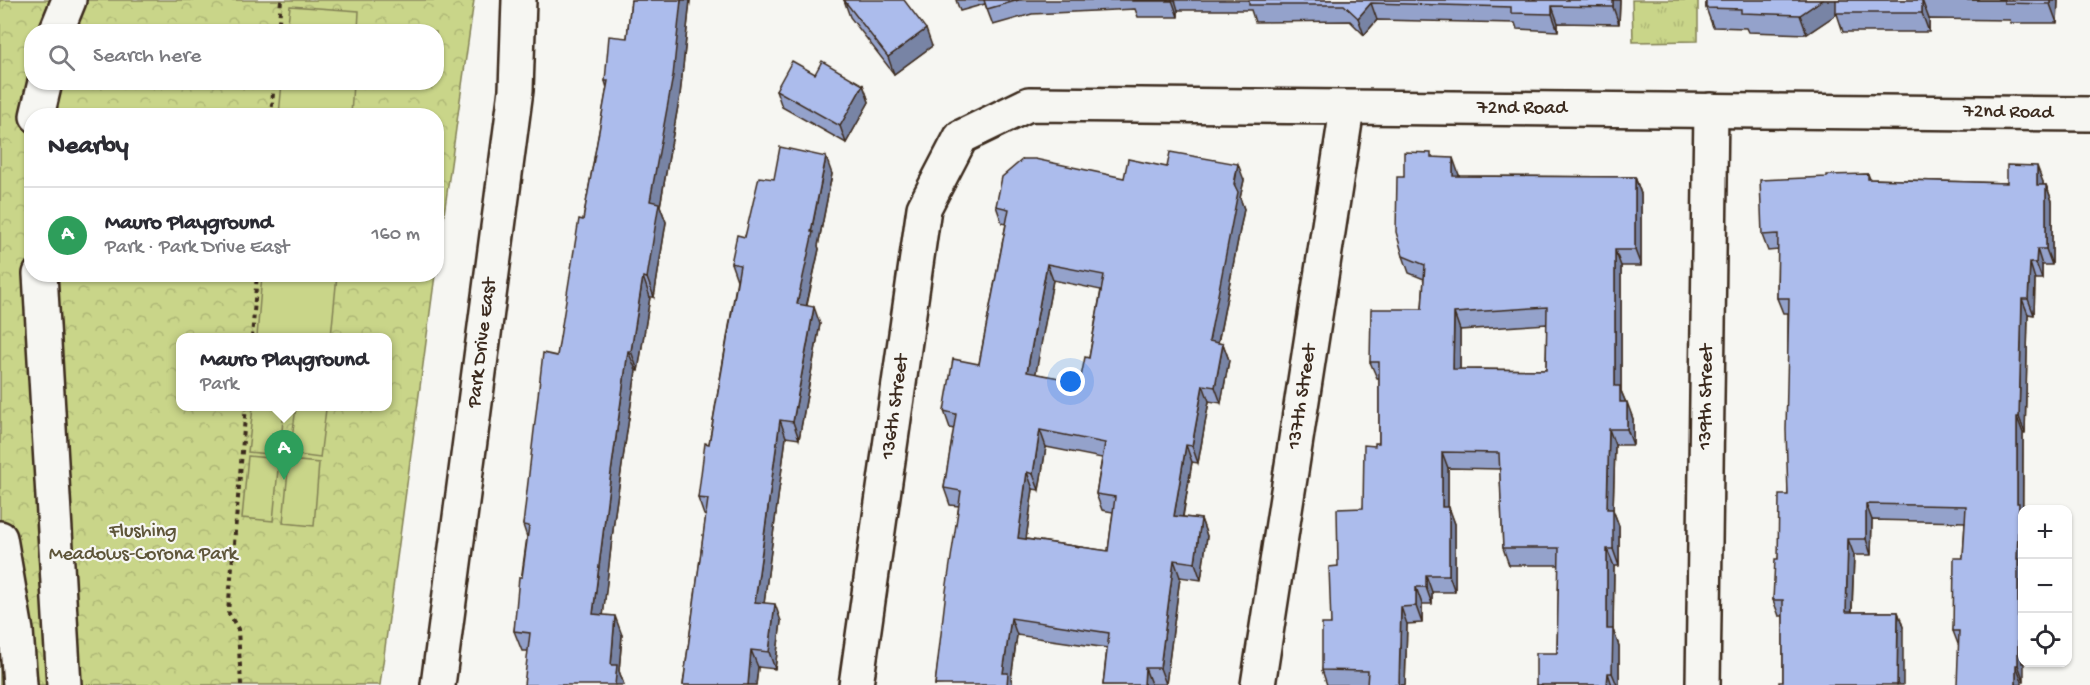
<!DOCTYPE html>
<html lang="en">
<head>
<meta charset="utf-8">
<style>
  body { margin:0; font-family:"Gochi Hand",sans-serif; background:#f2f2f3; color:#2b2b33 }
  .controls { position:absolute; right:18px; bottom:18px; display:grid; overflow:hidden; border-radius:12px; box-shadow:0 2px 4px #0004 }
  .controls button { width:54px; height:54px; display:grid; place-items:center; padding:0; border:0; border-bottom:2px solid #e1e1e2; background:#fff; color:#2b2b33; font:30px sans-serif }
  .you { position:absolute; left:1071px; top:382px; width:21px; height:21px; margin:-15px; border:4px solid #fff; border-radius:50%; background:#1a73e8; box-shadow:0 0 0 9px #1a73e833 }
  .badge { display:grid; place-items:center; width:39px; height:39px; border-radius:50%; background:#db2777; color:#fff; font-size:20px; font-weight:700 }
  .pin { position:absolute; translate:-50% -50px; filter:drop-shadow(0 2px 3px #0008) }
  .pin::after { content:''; position:absolute; top:32px; width:21px; height:18px; background:inherit; clip-path:polygon(0 0,100% 0,50% 100%) }
  .popup { position:absolute; left:176px; top:333px; width:216px; height:78px; box-sizing:border-box; display:grid; place-content:center; border-radius:12px; background:#fff; filter:drop-shadow(0 2px 4px #0005); font-size:20px; white-space:nowrap; color:#7c7c81 }
  .popup b { font-size:22px; color:#2b2b33 }
  .popup::after { content:''; position:absolute; left:50%; top:100%; margin-left:-12px; border:12px solid transparent; border-top-color:#fff }
  .list { margin:0; padding:0; list-style:none }
  h2 { display:flex; justify-content:space-between; align-items:center; height:78px; margin:0; padding:0 24px; font-size:26px }
  h2 small { font-size:20px; font-weight:400; color:#7c7c81 }
  .list li { display:grid; grid-template-columns:39px 1fr auto; gap:18px; align-items:center; box-sizing:border-box; height:96px; padding:0 24px; border-top:2px solid #e1e1e2 }
  .list b { display:block; font-size:22px; white-space:nowrap }
  .list p { margin:0; font-size:20px; white-space:nowrap; color:#7c7c81 }
  .list em { font-size:20px; font-style:normal; color:#7c7c81 }
  .icon { flex:none; width:33px; height:33px; fill:none; stroke:currentColor; stroke-width:2; stroke-linecap:round; stroke-linejoin:round }
  .map { position:relative; flex:none; width:2090px; height:685px; overflow:hidden }
  .search { position:absolute; background:#fff; box-shadow:0 2px 4px #0004; left:24px; top:24px; width:420px; height:66px; display:flex; align-items:center; gap:15px; box-sizing:border-box; padding:0 21px; border-radius:24px; color:#7c7c81; font-size:22px }
  .panel { position:absolute; background:#fff; box-shadow:0 2px 4px #0004; left:24px; top:108px; width:420px; height:174px; border-radius:24px }
  .map>svg:first-child { display:block }
  .grass { fill:url(#grass-tufts); stroke:#828054; stroke-width:1.5 }
  .forest { fill:url(#forest-crowns); stroke:#828054; stroke-width:1.5; fill-rule:evenodd }
  .garden { fill:#c9d589; stroke:#828054; stroke-width:1.5 }
  .lines { fill:none; stroke-linecap:round; stroke-linejoin:round }
  .minor-casing { stroke:#3b2a1e; stroke-width:38 }
  .highway-casing { stroke:#3b2a1e; stroke-width:38 }
  .path { stroke:#3b2a1e; stroke-width:4; stroke-dasharray:4.5 4.5; stroke-linecap:butt }
  .minor { stroke:#f6f6f2; stroke-width:33 }
  .highway { stroke:#f6f6f2; stroke-width:33 }
  .wall { fill:#94a2cb; stroke:#3b2a1e; stroke-width:1.5; fill-rule:evenodd }
  .shaded-wall { fill:#7884a5; stroke:#3b2a1e; stroke-width:1.5 }
  .building { fill:#acbcec; stroke:#3b2a1e; stroke-width:1.5; fill-rule:evenodd }
  .labels { text-anchor:middle; dominant-baseline:central; stroke-width:4.5; stroke-linejoin:round; paint-order:stroke }
  .street-label { font-size:20px; fill:#3b2a1e; stroke:#f6f6f2 }
  .park-label { font-size:20px; fill:#5e5539; stroke:#f6f6f2 }
</style>
</head>
<body>
<div class="map">
<svg width="2090" height="685" viewBox="0 0 2090 685">
  <defs>
    <pattern id="grass-tufts" width="24" height="20" patternUnits="userSpaceOnUse" patternTransform="scale(1.5)"><rect width="24" height="20" fill="#c9d589"/><path d="M3 7l-1-3M5 7V3M7 7l1-3M15 17l-1-3M17 17v-4M19 17l1-3" fill="none" stroke="#aeb776"/></pattern>
    <pattern id="forest-crowns" width="20" height="18" patternUnits="userSpaceOnUse" patternTransform="scale(1.5)"><rect width="20" height="18" fill="#c9d589"/><path d="M2 6a3 3 0 1 1 6 0M12 15a3 3 0 1 1 6 0" fill="none" stroke="#aeb776"/></pattern>
  </defs>
  <rect width="100%" height="100%" fill="#f6f6f2"/>
  <filter id="ink" filterUnits="userSpaceOnUse"><feTurbulence type="fractalNoise" baseFrequency=".0167" numOctaves="2"/><feDisplacementMap in="SourceGraphic" scale="12" xChannelSelector="R" yChannelSelector="G"/><feConvolveMatrix kernelMatrix="1 2 1 2 8 2 1 2 1" color-interpolation-filters="sRGB"/></filter>
  <g filter="url(#ink)">
    <path class="grass" d="M1632 0H1698V41L1633 42Z"/>
    <path class="forest" d="M0 0H474L437 264 436 116H32V274L435 275 380 685H0ZM32 32H436V82H32ZM180 338H388V406H180Z"/>
    <g class="garden">
      <path d="M290 6 359 11 358 31H287Z"/>
      <path d="M282 83H353L351 115H279Z"/>
      <path d="M262 275H337L331 337H257Z"/>
      <path d="M253 407H284L280 455 248 452Z"/>
      <path d="M296 407 326 409 320 458 290 454Z"/>
      <path d="M248 456 279 459 273 521 242 518Z"/>
      <path d="M289 460 319 463 314 526 283 523Z"/>
    </g>
    <g class="lines">
      <defs>
        <g id="minor">
          <path d="M438 685 516 90 519 0"/>
          <path d="M856 685 924 208 961 137 1029 104 2090 114"/>
          <path d="M1258 685 1347 109"/>
          <path d="M1703 685 1711 110"/>
        </g>
        <g id="highway">
          <path d="M56 32 69 0"/>
          <path d="M37 116 45 82"/>
          <path d="M40 274 64 685"/>
          <path d="M0 538 16 631 20 685"/>
        </g>
      </defs>
      <use href="#minor" class="minor-casing"/>
      <use href="#highway" class="highway-casing"/>
      <g class="path">
        <path d="M278 32 281 0"/>
        <path d="M271 116 274 82"/>
        <path d="M436 272H438"/>
        <path d="M252 338 257 274"/>
        <path d="M241 685 238 629 228 612 246 406"/>
      </g>
      <use href="#minor" class="minor"/>
      <use href="#highway" class="highway"/>
    </g>
    <g class="wall">
      <path d="M631 0H690L680 95 660 206 666 222 654 297H650L638 371 636 370 615 513 603 615 622 635 619 671 624 685 528 651H522L514 631 527 537 523 525 557 356 583 220 607 88 605 81 627 38Z"/>
      <path d="M844 0 932 46 894 74 850 17Z"/>
      <path d="M956 0H1620L1619 24 1558 23V31L1517 29 1515 23 1377 20 1364 35 1350 21 1255 22 1251 10H1178V17H1138L1135 9 1032 14 993 25 985 4 960 11Z"/>
      <path d="M1706 0H2058L2057 23H2011L2010 20 1929 19V32H1843L1837 14 1807 34 1748 32 1746 28 1713 27 1706 8Z"/>
      <path d="M815 74 863 85 869 102 846 143 782 107 776 90Z"/>
      <path d="M1433 157 1459 175V176L1635 177 1641 194V266H1621V391L1633 419V445H1615L1613 510 1619 526V566H1614L1613 630 1619 646V685H1536L1557 653 1559 565H1509L1503 548 1500 469 1448 468V507L1455 524V592H1432V604H1422V623L1407 624 1405 685H1327L1322 670 1331 624 1338 566 1363 508 1375 446 1379 443V378H1377L1370 362 1422 309 1424 279 1409 273 1403 256 1404 177ZM1547 324 1546 370 1460 369V330Z"/>
      <path d="M832 174 818 246 819 249 807 305 820 324 799 439 786 437 764 603 781 621 775 669 758 667 756 685H683L706 516 704 515 698 498 709 444 737 280 731 263 774 179Z"/>
      <path d="M1868 174 1870 179 2007 183 2043 182V185H2046L2052 201V265H2042V279H2035L2034 315 2028 314 2025 433H2023L2022 663 2024 681H2022L1958 644 1953 631 1963 558 1965 522 1872 520 1871 555H1854L1852 612H1898L1903 627 1783 682V616H1779L1773 600 1778 559 1788 495V313H1783L1777 298 1778 250 1768 251 1762 235 1827 177Z"/>
      <path d="M1124 178 1244 180 1240 198 1244 209 1218 343 1223 344 1229 360 1221 403 1209 401 1198 463 1192 462 1183 517 1201 519 1207 536 1201 580 1180 577 1166 684 1103 685 1107 648 1017 635 1011 679 935 685 959 506 950 505 944 488 954 429 950 428 944 411 979 364 1006 224 1002 223 996 206ZM1053 280 1101 290 1089 358 1080 382 1035 374ZM1046 447 1102 458 1096 494 1102 510 1113 512 1108 551 1026 539 1033 489 1039 490Z"/>
    </g>
    <g class="shaded-wall">
      <path d="M681 0H690L680 95 660 206 666 222 654 297 647 278 650 201Z"/>
      <path d="M1172 0H1175L1178 10V17Z"/>
      <path d="M1613 0H1620L1619 24 1613 7Z"/>
      <path d="M1822 0H1839L1836 13 1837 14 1807 34 1800 15Z"/>
      <path d="M1922 0 1929 19V32L1922 13Z"/>
      <path d="M2050 0H2058L2057 23 2050 4Z"/>
      <path d="M1371 3 1377 20 1364 35 1358 18Z"/>
      <path d="M1552 6 1558 23V31L1552 14Z"/>
      <path d="M926 29 932 46 894 74 888 57Z"/>
      <path d="M863 85 869 102 846 143 840 126Z"/>
      <path d="M826 157 832 174 818 246 819 249 803 321 797 304Z"/>
      <path d="M1453 158 1459 175V193L1453 176Z"/>
      <path d="M1238 164 1244 180 1240 198 1244 209 1215 358 1209 341Z"/>
      <path d="M2037 166 2043 182V201L2037 185Z"/>
      <path d="M1635 177 1641 194V266L1635 250Z"/>
      <path d="M2046 185 2052 201V265L2046 249Z"/>
      <path d="M2037 249 2042 265V279L2036 263Z"/>
      <path d="M1615 250 1621 266V391L1626 403 1620 402 1615 386Z"/>
      <path d="M2030 263 2035 279 2034 315 2028 299Z"/>
      <path d="M1047 264 1053 280 1033 389 1027 372Z"/>
      <path d="M643 277 650 297 638 371 631 351Z"/>
      <path d="M2022 299 2028 314 2025 433 2019 417Z"/>
      <path d="M814 307 820 324 799 439 793 422Z"/>
      <path d="M1454 313 1460 330V386L1453 369Z"/>
      <path d="M1223 344 1229 360 1221 403 1215 387Z"/>
      <path d="M628 351 636 370 615 513 601 634 593 614 608 494Z"/>
      <path d="M1203 385 1209 401 1198 463 1192 446Z"/>
      <path d="M1627 402 1633 419V445L1627 429Z"/>
      <path d="M2017 417 2023 433 2022 663H2024V681L2018 665 2017 559Z"/>
      <path d="M780 420 786 437 762 619 755 602Z"/>
      <path d="M1609 429 1615 445 1613 510 1619 526V566L1613 549 1607 509Z"/>
      <path d="M1040 430 1046 447 1039 490 1033 474Z"/>
      <path d="M1186 445 1192 462 1180 532 1174 516Z"/>
      <path d="M1442 452 1448 468V524L1442 507Z"/>
      <path d="M1027 472 1033 489 1024 554 1018 538Z"/>
      <path d="M1866 504 1872 520 1871 555 1866 539Z"/>
      <path d="M1449 507 1455 524V592L1449 575Z"/>
      <path d="M1201 519 1207 536 1201 580 1195 563Z"/>
      <path d="M1848 539 1854 555 1851 627 1846 612Z"/>
      <path d="M1607 549 1614 566 1613 630 1619 646V685H1617L1612 673 1607 629Z"/>
      <path d="M1174 560 1180 577 1166 684 1160 668Z"/>
      <path d="M1426 575 1432 592V604L1426 587Z"/>
      <path d="M1416 587 1422 604V623L1416 606Z"/>
      <path d="M775 604 781 621 775 669 769 652Z"/>
      <path d="M1401 607 1407 624 1405 685H1399Z"/>
      <path d="M1898 612 1903 627V685H1897Z"/>
      <path d="M615 616 622 635 619 671 624 685H615L611 665Z"/>
      <path d="M1011 618 1017 635 1011 679 1013 685H1007L1003 673Z"/>
      <path d="M751 650 758 667 756 685H748Z"/>
      <path d="M2016 665 2022 681V685H2016Z"/>
      <path d="M1145 668 1151 684V685H1144Z"/>
      <path d="M1608 673 1612 685H1607Z"/>
    </g>
    <g class="building">
      <path d="M631 0H681L673 76 650 201 659 203 647 278 643 277 631 351H628L608 494 593 614 615 616 611 665H617L615 685H524L530 633 514 631 519 577H522L529 526 523 525 543 353 557 356 579 219 583 220 608 81H605L609 36 627 38Z"/>
      <path d="M844 0H904L926 29 888 57Z"/>
      <path d="M984 0H1019L987 9Z"/>
      <rect x="1132" y="0" width="40" height="1"/>
      <path d="M1249 0H1613V7L1552 6V14L1511 13V7L1371 3 1358 18 1344 5H1249Z"/>
      <path d="M1706 0H1822L1800 15 1741 13V9L1706 8Z"/>
      <path d="M1836 0H2050V4L2004 3V0H1922V13H1836Z"/>
      <path d="M792 61 815 74 822 61 863 85 840 126 776 90Z"/>
      <path d="M780 147 826 157 811 232H813L797 304 814 307 793 422 780 420 755 602 775 604 769 652 751 650 748 685H683L708 499 698 498 705 443 709 444 740 265 731 263 737 235 745 237 759 177 774 179Z"/>
      <path d="M1170 152 1238 164 1234 184 1238 192 1209 341 1223 344 1215 387 1203 385 1192 446 1186 445 1174 516 1201 519 1195 563 1174 560 1160 668H1145L1144 685H1103L1109 633 1011 618 1003 673H1008L1007 685H935L946 591 961 491 944 488 956 414 944 411 953 359 979 364 1009 209 996 206 1002 177 1023 159H1035L1124 178 1128 159 1167 167ZM1047 264 1104 275 1089 358 1085 357 1080 382 1027 372ZM1040 430 1105 443 1096 494 1115 497 1108 551 1018 538 1027 472 1033 474Z"/>
      <path d="M1404 152 1431 153V157L1453 158V176L1635 177V250H1615V386H1620V402H1627V429H1609L1607 509H1613V549H1607V629H1613L1612 673H1608L1607 685H1536V653H1557L1559 548H1503L1499 453 1442 452V507H1449V575H1426V587H1416V606L1401 607 1399 685H1367L1368 671 1322 670V624H1331L1329 567 1338 566 1337 509 1363 508 1364 445 1375 446V443H1379V362H1370L1371 309H1422L1425 265 1403 256 1396 232 1397 177H1404ZM1547 307 1546 370 1453 369 1454 313Z"/>
      <path d="M2007 165 2037 166V185H2046V249H2037L2036 263H2030L2028 299H2022L2019 417H2017V503H2019L2017 559H2018V665H2016V685H1957L1959 631H1953L1954 558H1963L1966 506 1866 504V539H1848L1846 612H1898L1897 685H1779V682H1783V600H1773L1775 559H1778L1779 495H1788L1786 430 1789 298H1777L1778 234 1762 235 1760 180 1827 177V175L1868 174V179L2007 183Z"/>
    </g>
  </g>
  <g class="labels">
    <g class="street-label">
      <text x="1522" y="109">72nd Road</text>
      <text transform="translate(2008 113) rotate(1)">72nd Road</text>
      <text transform="translate(483 343) rotate(-83)">Park Drive East</text>
      <text transform="translate(1303 397) rotate(-81)">137th Street</text>
      <text transform="translate(1707 397) rotate(-89)">139th Street</text>
      <text transform="translate(896 407) rotate(-82)">136th Street</text>
    </g>
    <g class="park-label">
      <text x="143" y="532">Flushing<tspan x="143" dy="23">Meadows-Corona Park</tspan></text>
    </g>
  </g>
</svg>
<div class="controls">
<button>+</button>
<button>−</button>
<button><svg class="icon" aria-label="locate" viewBox="0 0 24 24"><circle cx="12" cy="12" r="6"/><path d="M12 2v4M12 18v4M2 12h4M18 12h4"/></svg></button>
</div>
<div class="you"></div>
<div class="pin badge" style="left:284px;top:480px;background:#2e9e5b">A</div>
<div class="popup"><b>Mauro Playground</b>Park</div>
<div class="search"><svg class="icon" aria-label="search" viewBox="0 0 24 24"><circle cx="10" cy="10" r="6"/><path d="M15 15l6 6"/></svg>Search here</div>
<section class="panel">
<h2>Nearby<small></small></h2>
<ul class="list">
<li><span class="badge" style="background:#2e9e5b">A</span><div><b>Mauro Playground</b><p>Park · Park Drive East</p></div><em>160 m</em></li>
</ul>
</section>
</div>
</body>
</html>
